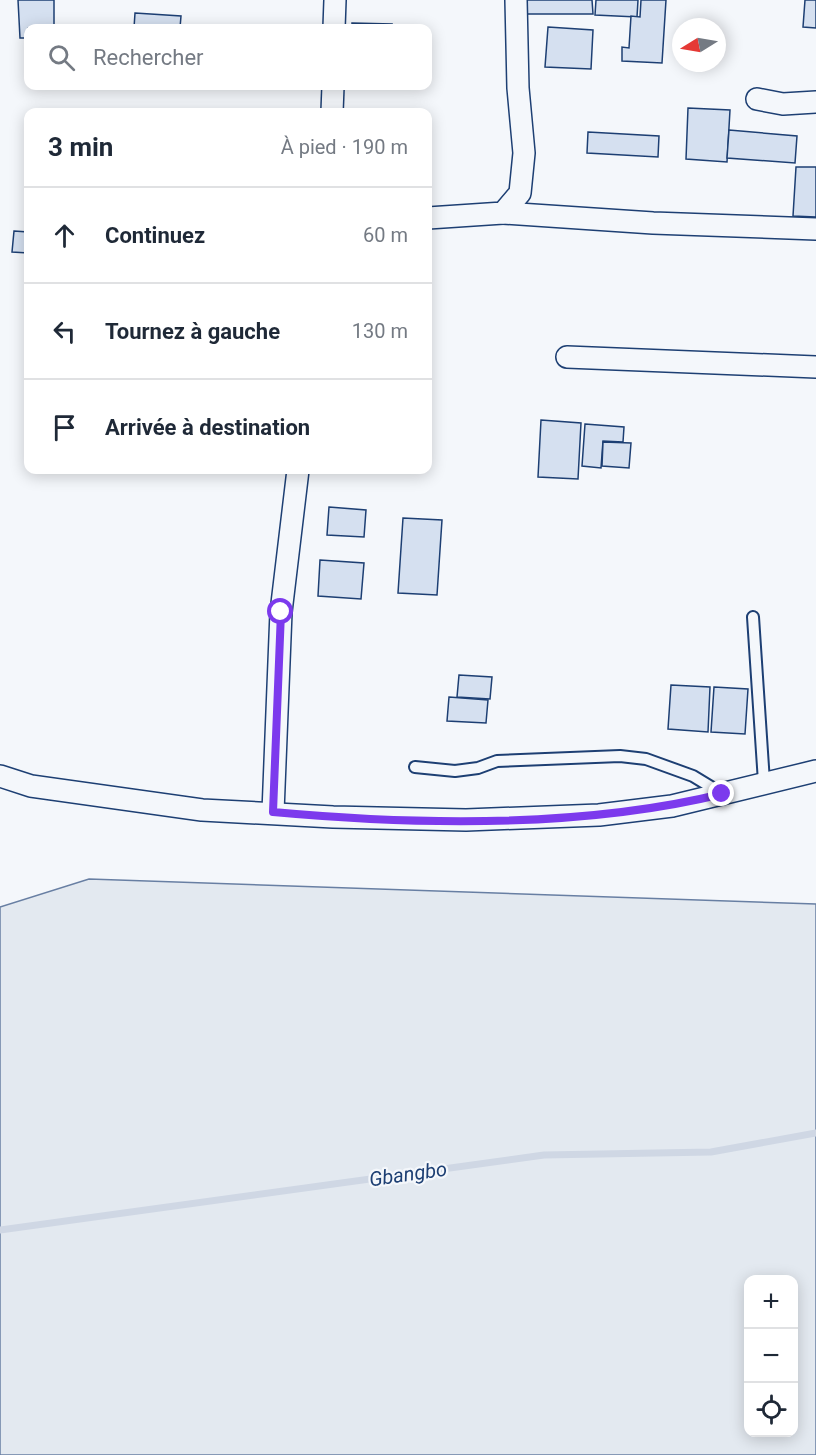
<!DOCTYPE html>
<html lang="fr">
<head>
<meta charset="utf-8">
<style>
  body { margin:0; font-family:Roboto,sans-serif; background:#f6f6f7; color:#1f2937 }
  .controls { position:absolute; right:18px; bottom:18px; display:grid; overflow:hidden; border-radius:12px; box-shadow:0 3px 15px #0003 }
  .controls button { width:54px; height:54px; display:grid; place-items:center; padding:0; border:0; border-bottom:2px solid #e0e1e3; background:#fff; color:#1f2937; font:30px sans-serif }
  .compass { position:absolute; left:672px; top:18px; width:54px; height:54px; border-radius:50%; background:#fff; box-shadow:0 3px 15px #0003; rotate:259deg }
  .stop { position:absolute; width:18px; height:18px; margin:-14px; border:4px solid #7c3aed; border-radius:50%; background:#fff }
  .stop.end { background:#7c3aed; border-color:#fff; box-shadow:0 2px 6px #0008 }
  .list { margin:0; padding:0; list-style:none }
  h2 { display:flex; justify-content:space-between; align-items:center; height:78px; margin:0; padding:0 24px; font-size:26px }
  h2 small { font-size:20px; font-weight:400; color:#747a83 }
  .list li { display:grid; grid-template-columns:39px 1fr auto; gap:18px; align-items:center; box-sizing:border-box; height:96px; padding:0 24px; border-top:2px solid #e0e1e3 }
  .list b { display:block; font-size:22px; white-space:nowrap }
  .list em { font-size:20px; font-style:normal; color:#747a83 }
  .icon { flex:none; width:33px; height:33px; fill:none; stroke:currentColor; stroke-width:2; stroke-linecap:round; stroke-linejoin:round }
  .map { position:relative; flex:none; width:816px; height:1455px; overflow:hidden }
  .search { position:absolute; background:#fff; box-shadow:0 3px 15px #0003; left:24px; top:24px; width:408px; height:66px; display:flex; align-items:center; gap:15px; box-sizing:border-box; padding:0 21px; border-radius:12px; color:#747a83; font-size:22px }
  .panel { position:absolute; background:#fff; box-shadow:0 3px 15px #0003; left:24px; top:108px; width:408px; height:366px; border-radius:12px }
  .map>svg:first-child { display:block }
  .green { fill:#e3e9f0; stroke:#687fa3; stroke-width:1.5; fill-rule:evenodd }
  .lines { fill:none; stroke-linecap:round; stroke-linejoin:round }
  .stream { stroke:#cfd7e4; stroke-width:7 }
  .building { fill:#d5e0f0; stroke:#1d3f73; stroke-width:1.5 }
  .service-casing { stroke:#1d3f73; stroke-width:14 }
  .minor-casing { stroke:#1d3f73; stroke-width:24 }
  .service { stroke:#f4f7fb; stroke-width:10 }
  .minor { stroke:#f4f7fb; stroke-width:21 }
  .route { stroke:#7c3aed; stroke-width:8 }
  .labels { text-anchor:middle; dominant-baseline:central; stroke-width:4.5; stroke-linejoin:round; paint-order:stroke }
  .water-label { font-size:20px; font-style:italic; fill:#1d3f73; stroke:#f4f7fb }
</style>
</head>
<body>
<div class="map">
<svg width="816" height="1455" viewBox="0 0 816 1455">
  <rect width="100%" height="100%" fill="#f4f7fb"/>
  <path class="green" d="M89 879 816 904V1455H0V907ZM748 1280H794V1432H748Z"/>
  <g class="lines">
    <path class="stream" d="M0 1230 544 1155 711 1152 816 1133"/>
  </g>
  <g class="building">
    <path d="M18 0H54V28H28V38H20Z"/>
    <path d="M527 0H592L593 14H527Z"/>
    <path d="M596 0H638L637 17 595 15Z"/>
    <path d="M641 0H666L662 63 622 61V47L629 48 631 16 640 17Z"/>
    <path d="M805 0H816V28L803 27Z"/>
    <path d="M135 13 181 16 180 28H134Z"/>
    <path d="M352 23 392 24 391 28H352Z"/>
    <path d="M548 27 593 30 591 69 545 67Z"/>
    <path d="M688 108 730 110 727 162 686 159Z"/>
    <path d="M729 130 797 136 795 163 727 158Z"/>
    <path d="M588 132 659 136 658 157 587 153Z"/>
    <path d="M796 167H816V217L793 216Z"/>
    <path d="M14 231 28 232V253L12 252Z"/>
    <path d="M541 420 581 423 578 479 538 477Z"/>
    <path d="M585 424 624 427 623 442 603 441 601 468 582 466Z"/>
    <path d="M603 442 631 443 629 468 602 466Z"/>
    <path d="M329 507 366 510 364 537 327 535Z"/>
    <path d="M403 518 442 520 437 595 398 593Z"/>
    <path d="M320 560 364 563 361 599 318 596Z"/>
    <path d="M459 675 492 677 490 699 457 697Z"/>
    <path d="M671 685 710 687 708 732 668 729Z"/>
    <path d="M714 687 748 689 745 734 711 732Z"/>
    <path d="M449 697 488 700 486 723 447 721Z"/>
  </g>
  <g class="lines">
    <defs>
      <g id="service">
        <path d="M753 617 764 782"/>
        <path d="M415 767 455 771 478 768 497 761 620 756 646 759 693 776 721 793"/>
      </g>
      <g id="minor">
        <path d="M334 28 335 0"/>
        <path d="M757 99 783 104 816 102"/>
        <path d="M332 112 333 86"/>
        <path d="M503 213 653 223 816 229"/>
        <path d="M428 218 503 213 520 193 524 153 518 88 516 0"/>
        <path d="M567 357 816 367"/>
        <path d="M0 776 31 786 202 810 333 817 466 820 599 815 672 806 816 771"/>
        <path d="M273 812 281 612 298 470"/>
      </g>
    </defs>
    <use href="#service" class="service-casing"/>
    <use href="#minor" class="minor-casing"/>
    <use href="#service" class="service"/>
    <use href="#minor" class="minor"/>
  </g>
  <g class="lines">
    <path class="route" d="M281 612 273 812C415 825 583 828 722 794"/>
  </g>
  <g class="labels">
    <g class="water-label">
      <text transform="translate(408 1174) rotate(-8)">Gbangbo</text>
    </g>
  </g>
</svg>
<div class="controls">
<button>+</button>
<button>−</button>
<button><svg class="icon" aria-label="locate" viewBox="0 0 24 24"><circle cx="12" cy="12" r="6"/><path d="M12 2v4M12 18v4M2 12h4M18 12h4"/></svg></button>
</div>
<svg class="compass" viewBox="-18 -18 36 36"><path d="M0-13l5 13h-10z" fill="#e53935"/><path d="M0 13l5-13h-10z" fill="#747a83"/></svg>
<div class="stop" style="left:281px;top:612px"></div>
<div class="stop end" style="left:722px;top:794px"></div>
<div class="search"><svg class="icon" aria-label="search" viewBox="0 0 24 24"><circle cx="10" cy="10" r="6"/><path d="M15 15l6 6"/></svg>Rechercher</div>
<section class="panel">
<h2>3 min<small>À pied · 190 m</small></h2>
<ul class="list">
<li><svg class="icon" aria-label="ahead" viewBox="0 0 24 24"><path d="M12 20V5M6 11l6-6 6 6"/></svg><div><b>Continuez</b></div><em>60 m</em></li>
<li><svg class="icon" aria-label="left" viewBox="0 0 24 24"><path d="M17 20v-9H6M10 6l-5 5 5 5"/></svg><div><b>Tournez à gauche</b></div><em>130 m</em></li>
<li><svg class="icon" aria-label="arrive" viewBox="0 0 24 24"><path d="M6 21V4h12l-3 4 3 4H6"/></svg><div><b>Arrivée à destination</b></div></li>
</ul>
</section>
</div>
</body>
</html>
